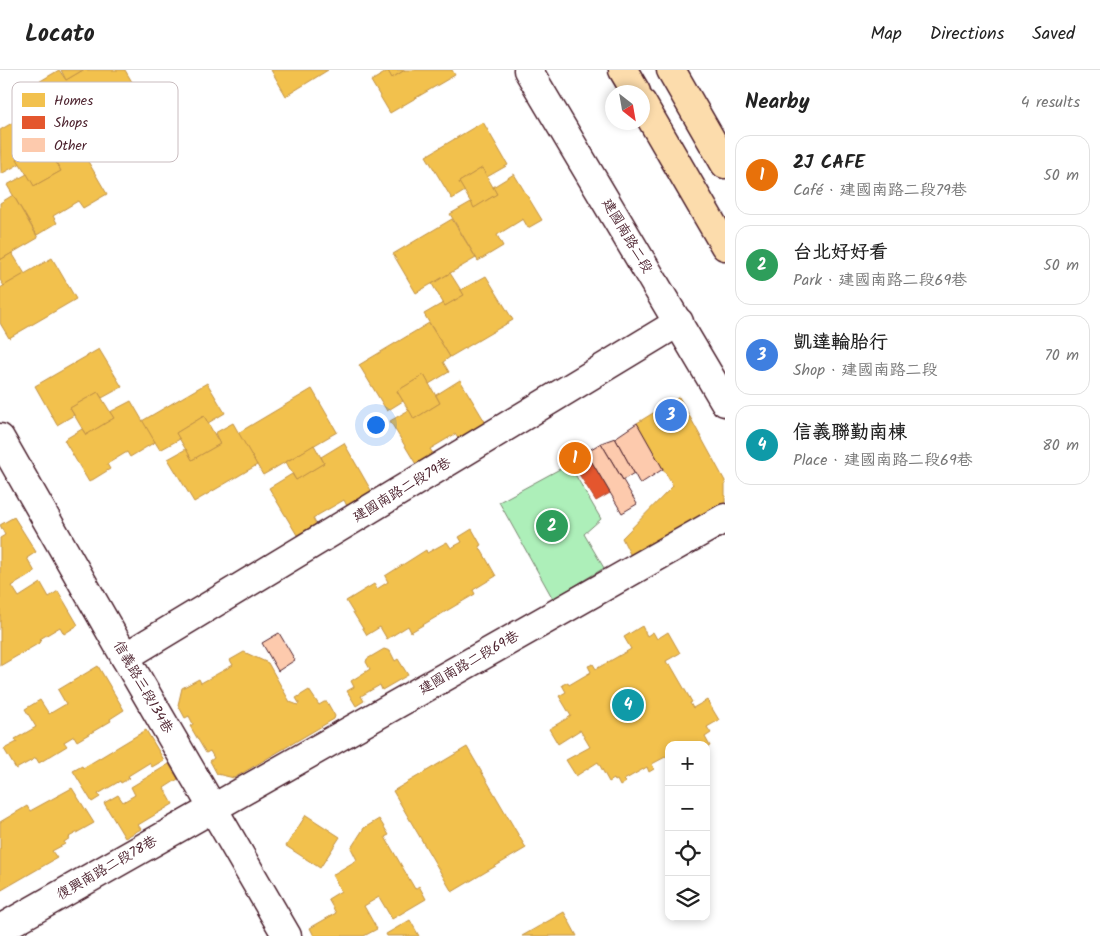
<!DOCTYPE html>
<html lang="en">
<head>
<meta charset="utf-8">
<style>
  body { margin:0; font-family:Kalam,"LXGW WenKai TC",sans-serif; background:#f2f2f2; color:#222 }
  .controls { position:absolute; right:15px; bottom:15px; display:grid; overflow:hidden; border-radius:10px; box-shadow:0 2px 8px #0003 }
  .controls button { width:45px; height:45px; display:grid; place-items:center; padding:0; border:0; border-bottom:1px solid #e0e0e0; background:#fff; color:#222; font:25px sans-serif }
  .compass { position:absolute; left:605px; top:15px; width:45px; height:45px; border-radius:50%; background:#fff; box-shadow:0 2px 8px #0003; rotate:149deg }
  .you { position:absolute; left:375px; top:354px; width:18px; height:18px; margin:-12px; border:4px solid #fff; border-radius:50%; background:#1a73e8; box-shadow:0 0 0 8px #1a73e833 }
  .badge { display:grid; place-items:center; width:32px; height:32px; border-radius:50%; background:#0f766e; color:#fff; font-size:16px; font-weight:700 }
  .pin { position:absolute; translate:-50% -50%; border:2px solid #fff; box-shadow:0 1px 5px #0006 }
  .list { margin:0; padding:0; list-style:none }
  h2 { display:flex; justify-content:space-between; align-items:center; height:65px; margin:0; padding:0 20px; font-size:21px }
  h2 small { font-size:16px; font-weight:400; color:#767676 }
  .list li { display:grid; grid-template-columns:32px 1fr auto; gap:15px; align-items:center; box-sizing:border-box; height:80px; margin:0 10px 10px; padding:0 10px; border:1px solid #e0e0e0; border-radius:15px }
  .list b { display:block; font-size:19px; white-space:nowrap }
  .list p { margin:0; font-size:16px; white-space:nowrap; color:#767676 }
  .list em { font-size:16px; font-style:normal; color:#767676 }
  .icon { flex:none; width:28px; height:28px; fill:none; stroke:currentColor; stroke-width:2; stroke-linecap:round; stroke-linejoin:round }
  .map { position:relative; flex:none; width:725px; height:866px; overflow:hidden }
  header { display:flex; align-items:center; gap:30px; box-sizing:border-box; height:70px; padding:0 25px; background:#fff; border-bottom:1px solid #e0e0e0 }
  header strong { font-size:24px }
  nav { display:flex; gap:28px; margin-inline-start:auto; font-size:18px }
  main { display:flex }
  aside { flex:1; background:#fff }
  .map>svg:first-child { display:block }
  .green { fill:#adefb9; stroke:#7c8772 }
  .homes { fill:#f2c14e; stroke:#c09044 }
  .shops { fill:#e4572e; stroke:#b6462d }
  .building { fill:#fdcaad; stroke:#4a1f2b }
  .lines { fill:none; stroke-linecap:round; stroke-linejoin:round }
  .minor-casing { stroke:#4a1f2b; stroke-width:31 }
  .tertiary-casing { stroke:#4a1f2b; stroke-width:31 }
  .trunk-casing { stroke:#4a1f2b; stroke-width:31 }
  .minor { stroke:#fff; stroke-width:28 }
  .tertiary { stroke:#fff; stroke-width:28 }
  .trunk { stroke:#fcdcac; stroke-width:28 }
  .labels { text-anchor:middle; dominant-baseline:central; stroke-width:5; stroke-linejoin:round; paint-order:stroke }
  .street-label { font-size:14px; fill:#4a1f2b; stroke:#fff }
  .key { fill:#fff; stroke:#c9bcbf; stroke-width:1 }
  .key-label { font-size:14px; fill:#4a1f2b }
</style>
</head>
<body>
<header>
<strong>Locato</strong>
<nav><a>Map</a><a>Directions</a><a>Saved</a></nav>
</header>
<main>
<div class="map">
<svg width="725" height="866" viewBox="0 0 725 866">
  <rect width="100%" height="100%" fill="#fff"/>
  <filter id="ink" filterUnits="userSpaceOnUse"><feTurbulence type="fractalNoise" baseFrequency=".02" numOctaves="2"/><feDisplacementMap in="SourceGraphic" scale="10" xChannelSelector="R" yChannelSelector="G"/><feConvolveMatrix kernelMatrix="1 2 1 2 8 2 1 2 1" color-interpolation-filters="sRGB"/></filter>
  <g filter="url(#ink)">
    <path class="green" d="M569 394 601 449 584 464 604 498 553 529 499 432Z"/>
    <g class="homes">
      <path d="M59 0 66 10 83 0H125L135 17 64 59 37 13Z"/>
      <path d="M61 0H83L66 10Z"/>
      <path d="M271 0H328L286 26Z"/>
      <path d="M387 0H405L392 8Z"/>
      <path d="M405 0H452L455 5 390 43 371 11 388 1 392 8Z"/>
      <path d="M48 32 68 65 48 77 45 72 17 89 21 93 1 104 0 60Z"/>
      <path d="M483 52 508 95 487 107 482 98 459 112 465 121 452 129 426 86Z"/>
      <path d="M45 72 61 101 34 116 17 89Z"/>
      <path d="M79 76 107 124 83 138 78 131 53 146 57 153 37 165 7 115 27 104 34 116 61 101 55 90Z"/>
      <path d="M482 98 497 124 474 138 459 112Z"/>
      <path d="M514 104 542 150 528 158 523 149 497 165 503 176 478 191 450 144 471 132 474 138 497 124 493 117Z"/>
      <path d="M13 125 38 168 0 190V133Z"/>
      <path d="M452 149 476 188 416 223 393 184Z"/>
      <path d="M12 183 25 204 4 216 0 210V190Z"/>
      <path d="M52 188 76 229 9 268 0 253V218Z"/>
      <path d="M450 203 464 225 445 236 432 214Z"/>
      <path d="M486 206 513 250 450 287 424 244 443 233 445 236 464 225 461 220Z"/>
      <path d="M429 253 450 287 443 292 449 302 429 314 424 305 397 321 403 331 387 341 359 295Z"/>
      <path d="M99 279 122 317 102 328 98 322 70 338 74 345 57 355 35 316Z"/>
      <path d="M424 305 440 333 414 349 397 321Z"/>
      <path d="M460 310 487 355 460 371 455 364 430 379 434 385 417 396 390 351 409 340 414 349 440 333 436 325Z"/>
      <path d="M207 313 225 343 208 353 204 346 176 363 180 369 160 380 142 351Z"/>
      <path d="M312 319 337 362 263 405 238 363Z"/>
      <path d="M98 322 114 348 86 365 70 338Z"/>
      <path d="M679 327 725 411V435L633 490 622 468 673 416 637 353Z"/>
      <path d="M131 331 155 372 130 387 127 382 107 394 110 399 89 412 64 370 82 359 86 365 114 348 110 342Z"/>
      <path d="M204 346 220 374 192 390 176 363Z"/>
      <path d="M233 353 257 395 194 432 168 389 186 379 192 390 220 374 215 363Z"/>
      <path d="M344 373 372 422 347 436 344 430 313 448 316 454 297 465 269 418 292 404 296 410 324 393 321 387Z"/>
      <path d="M314 375 324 393 296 410 286 392Z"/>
      <path d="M14 447 36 482 27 488 35 502 12 516 19 527 41 513 49 527 58 521 78 555 64 564 60 557 40 569 41 572 0 596V468L5 465 0 455Z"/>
      <path d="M472 459 481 475 479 476 496 506 473 520 475 524 411 562 408 556 387 569 380 557 367 565 346 531 374 514 377 519 388 512 385 506 426 480 427 483 447 472 451 478 462 472 459 467Z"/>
      <path d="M642 556 647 566 653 562 657 569 668 562 680 583 666 591 668 595 670 594 692 632 690 633 693 638 707 630 719 650 707 657 711 663 705 667 710 676 706 678V675H669V685L652 694 654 699 649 702 647 697 624 710 626 712 620 716 617 710 615 711 614 709 609 712 598 692 576 706 566 690 590 677 580 660 558 674 549 659 571 646 559 626 566 622 562 615 568 612 569 615 591 602 588 596 593 594 596 599 631 579 624 567Z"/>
      <path d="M384 579 390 581 395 591 398 589 408 605 382 620 380 615 361 626 364 631 356 636 347 621 354 617 351 611 370 599 366 592 367 589Z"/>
      <path d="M244 582 268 593 290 632 298 635 299 633 296 628 309 620 319 635 324 632H327L335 646 334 649 234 708 217 704 210 691 214 688 210 681 206 683 190 656 193 654 189 646 185 648 178 635 182 618 199 609 201 613 233 595 230 590Z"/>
      <path d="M98 596 124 640 110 649 111 651 77 671 74 666 64 672 67 676 39 693 36 688 16 699 4 679 17 672 15 669 36 657 25 639 40 630 49 644 66 634 58 620Z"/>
      <path d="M146 660 164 690 152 697 149 693 128 706 130 708 121 713 120 711 98 724 100 727 92 732 73 701 82 696 83 698Z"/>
      <path d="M467 677 526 778 452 822 393 721Z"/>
      <path d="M169 694 178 709 164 718 173 734 138 755 141 759 125 768 104 733 118 725 123 732 135 725 131 717Z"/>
      <path d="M72 718 94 753 69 767 70 768 64 772 65 774 52 781 57 788 0 821V752L27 736 30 741Z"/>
      <path d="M306 745 340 767 320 798 286 776Z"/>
      <path d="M379 749 389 765 385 767 415 819 419 816 426 829 392 849 379 827 364 836 377 859 364 866H314L310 858 336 843 328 829 341 821 332 805 357 790 351 778 364 758Z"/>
      <path d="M564 842 577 866H522Z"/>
      <path d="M410 850 419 866H387L386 864Z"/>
    </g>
    <path class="shops" d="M586 382 610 423 596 431 570 390Z"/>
    <g class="building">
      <path d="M637 353 663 399 640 414 615 368Z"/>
      <path d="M615 368 634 403 623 410 601 373Z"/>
      <path d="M601 373 637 434 622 443 586 382Z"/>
      <path d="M279 563 295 590 278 601 262 573Z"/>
    </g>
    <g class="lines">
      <defs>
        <g id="minor">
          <path d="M0 368 125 587 287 866"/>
          <path d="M125 587 679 252"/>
        </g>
        <g id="tertiary">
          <path d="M528 0 725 332"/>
          <path d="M0 859 725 448"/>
        </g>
        <g id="trunk">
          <path d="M623 0 636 22"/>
          <path d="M671 0 725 94"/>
          <path d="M642 33 725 176"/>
        </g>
      </defs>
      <use href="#minor" class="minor-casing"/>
      <use href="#tertiary" class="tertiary-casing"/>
      <use href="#trunk" class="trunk-casing"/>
      <use href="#minor" class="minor"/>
      <use href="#tertiary" class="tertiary"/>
      <use href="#trunk" class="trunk"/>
    </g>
  </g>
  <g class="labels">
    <g class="street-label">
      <text transform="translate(627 166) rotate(59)">建國南路二段</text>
      <text transform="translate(402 420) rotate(-31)">建國南路二段79巷</text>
      <text transform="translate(469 593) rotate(-30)">建國南路二段69巷</text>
      <text transform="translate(143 617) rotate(60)">信義路三段134巷</text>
      <text transform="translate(107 798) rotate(-30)">復興南路二段78巷</text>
    </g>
  </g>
  <rect x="12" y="12" width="166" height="80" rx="8" class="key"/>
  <rect x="22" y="23" width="23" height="14" fill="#f2c14e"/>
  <rect x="22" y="46" width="23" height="13" fill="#e4572e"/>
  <rect x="22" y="68" width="23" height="14" fill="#fdcaad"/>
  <g class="key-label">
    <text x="54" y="35">Homes</text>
    <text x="54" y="57">Shops</text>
    <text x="54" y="80">Other</text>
  </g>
</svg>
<div class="controls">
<button>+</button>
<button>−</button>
<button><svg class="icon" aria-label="locate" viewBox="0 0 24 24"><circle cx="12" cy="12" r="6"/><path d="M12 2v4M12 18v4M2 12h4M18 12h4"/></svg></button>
<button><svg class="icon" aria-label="layers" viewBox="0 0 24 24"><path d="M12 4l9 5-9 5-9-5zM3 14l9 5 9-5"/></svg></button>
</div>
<svg class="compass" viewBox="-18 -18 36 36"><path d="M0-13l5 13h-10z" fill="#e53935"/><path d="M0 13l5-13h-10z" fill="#767676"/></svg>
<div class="you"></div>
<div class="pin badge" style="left:575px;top:388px;background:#e8710a">1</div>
<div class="pin badge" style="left:552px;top:456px;background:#2e9e5b">2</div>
<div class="pin badge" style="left:671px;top:345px;background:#3f7fe0">3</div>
<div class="pin badge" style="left:628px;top:635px;background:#0f9aa8">4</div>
</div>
<aside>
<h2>Nearby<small>4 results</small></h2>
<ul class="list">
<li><span class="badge" style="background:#e8710a">1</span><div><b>2J CAFE</b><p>Café · 建國南路二段79巷</p></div><em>50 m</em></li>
<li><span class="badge" style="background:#2e9e5b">2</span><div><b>台北好好看</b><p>Park · 建國南路二段69巷</p></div><em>50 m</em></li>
<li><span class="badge" style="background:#3f7fe0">3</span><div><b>凱達輪胎行</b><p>Shop · 建國南路二段</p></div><em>70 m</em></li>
<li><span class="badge" style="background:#0f9aa8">4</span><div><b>信義聯勤南棟</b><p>Place · 建國南路二段69巷</p></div><em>80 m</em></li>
</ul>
</aside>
</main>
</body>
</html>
